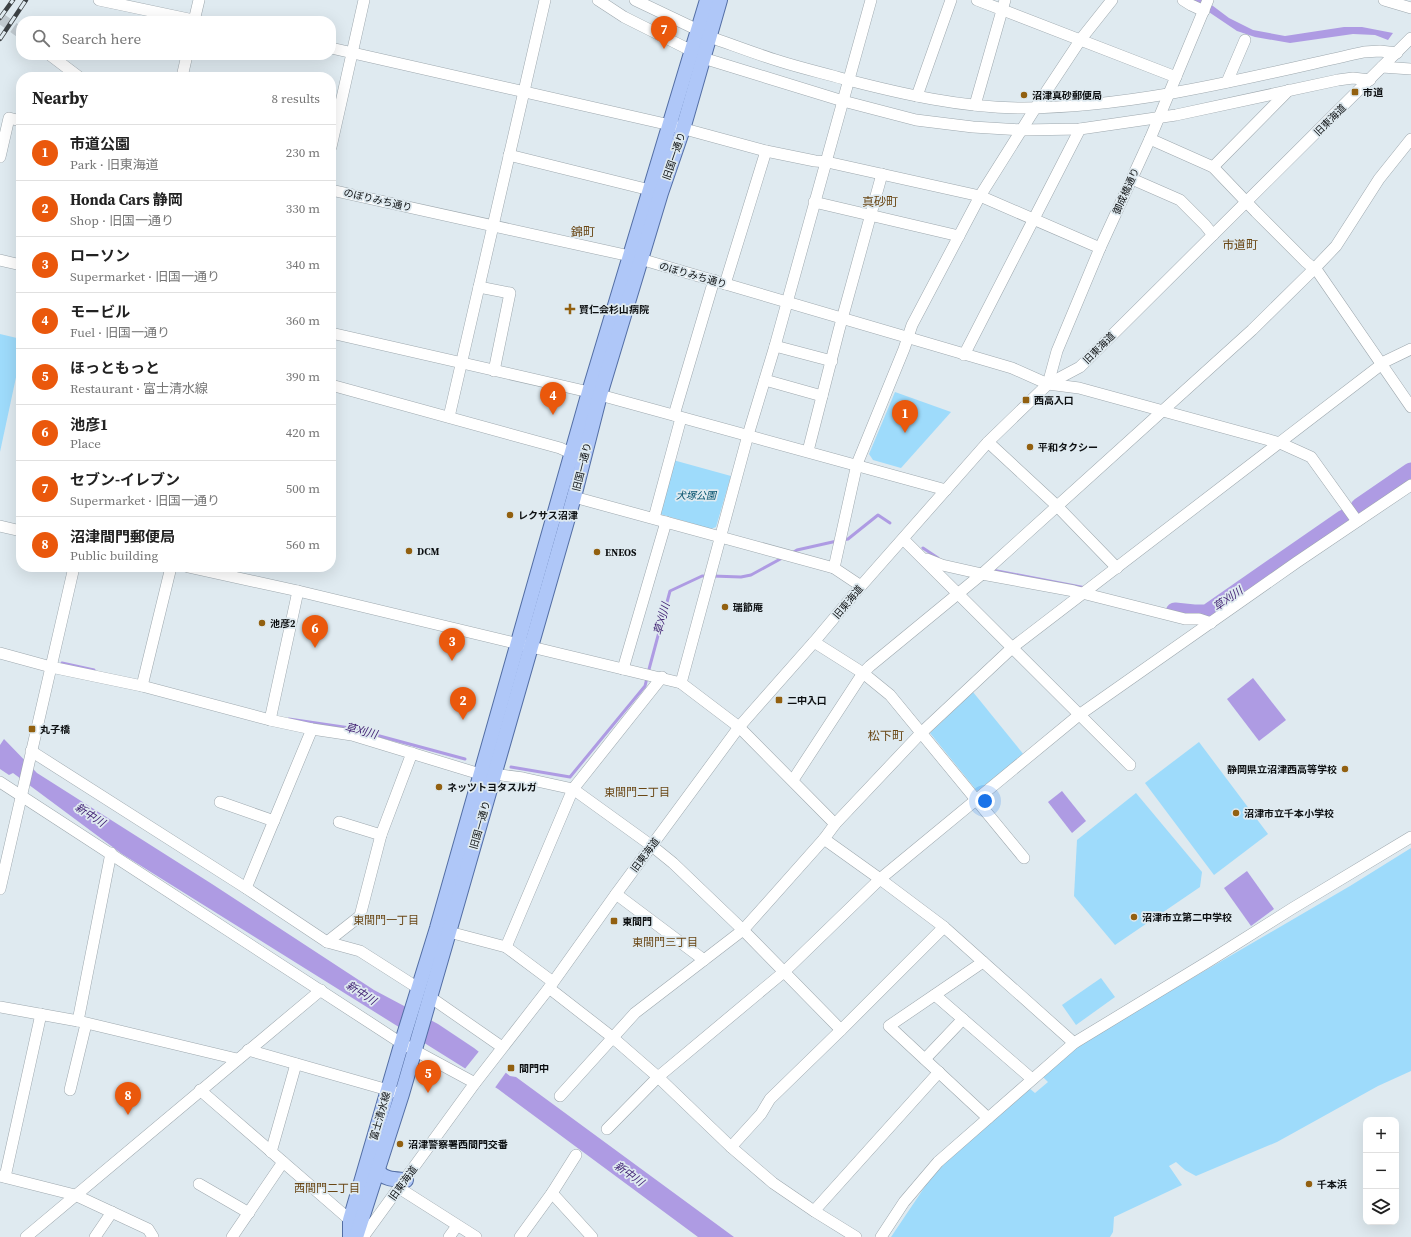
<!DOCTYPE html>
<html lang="en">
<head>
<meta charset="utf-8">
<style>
  body { margin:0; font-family:"Source Serif 4","Noto Sans JP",serif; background:#f2f2f2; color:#222 }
  .controls { position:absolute; right:12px; bottom:12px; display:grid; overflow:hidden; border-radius:8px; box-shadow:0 4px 16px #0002 }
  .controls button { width:36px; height:36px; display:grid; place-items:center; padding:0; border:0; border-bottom:1px solid #e0e0e0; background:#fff; color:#222; font:20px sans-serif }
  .you { position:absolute; left:985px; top:801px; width:14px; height:14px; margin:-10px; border:3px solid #fff; border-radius:50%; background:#1a73e8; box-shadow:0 0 0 6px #1a73e833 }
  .badge { display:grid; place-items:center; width:26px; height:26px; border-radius:50%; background:#ea580c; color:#fff; font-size:13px; font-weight:700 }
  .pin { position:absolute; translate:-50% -33px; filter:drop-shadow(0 1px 2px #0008) }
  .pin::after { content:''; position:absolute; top:21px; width:14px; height:12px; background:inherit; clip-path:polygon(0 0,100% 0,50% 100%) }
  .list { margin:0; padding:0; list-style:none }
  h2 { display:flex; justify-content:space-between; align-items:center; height:52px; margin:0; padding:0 16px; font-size:17px }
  h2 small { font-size:13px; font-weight:400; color:#767676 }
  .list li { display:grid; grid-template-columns:26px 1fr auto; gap:12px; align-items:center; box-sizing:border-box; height:56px; padding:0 16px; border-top:1px solid #e0e0e0 }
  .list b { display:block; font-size:15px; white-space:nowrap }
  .list p { margin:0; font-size:13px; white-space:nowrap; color:#767676 }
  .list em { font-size:13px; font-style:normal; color:#767676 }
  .icon { flex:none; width:22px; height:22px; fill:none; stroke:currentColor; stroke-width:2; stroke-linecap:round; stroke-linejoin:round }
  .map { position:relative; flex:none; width:1411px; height:1237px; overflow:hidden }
  .search { position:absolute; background:#fff; box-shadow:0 4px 16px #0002; left:16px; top:16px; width:320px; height:44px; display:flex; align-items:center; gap:10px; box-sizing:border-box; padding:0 14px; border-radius:16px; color:#767676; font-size:15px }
  .panel { position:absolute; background:#fff; box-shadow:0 4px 16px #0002; left:16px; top:72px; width:320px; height:500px; border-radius:16px }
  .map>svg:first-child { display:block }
  .green { fill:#9edbfb }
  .water { fill:#ae9be3 }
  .pier { fill:#dfeaf0 }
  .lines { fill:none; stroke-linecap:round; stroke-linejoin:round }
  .stream { stroke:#ae9be3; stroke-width:3 }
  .river { stroke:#ae9be3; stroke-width:19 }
  .minor-tunnel { stroke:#c0c9cf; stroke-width:11; stroke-dasharray:11 5.5; stroke-linecap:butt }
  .minor-casing { stroke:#9ea8ae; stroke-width:12 }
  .major-casing { stroke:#536ea4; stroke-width:16 }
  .minor { stroke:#fff; stroke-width:11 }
  .major { stroke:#afc7f8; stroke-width:14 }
  .rail-casing { stroke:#3c4144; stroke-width:4.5 }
  .rail { stroke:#dfeaf0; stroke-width:3; stroke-dasharray:9; stroke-linecap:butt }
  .poi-dot { fill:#926010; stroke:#dfeaf0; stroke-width:1.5 }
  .labels { text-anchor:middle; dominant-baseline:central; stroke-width:3.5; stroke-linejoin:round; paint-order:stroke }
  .poi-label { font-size:10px; font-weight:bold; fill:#0d1012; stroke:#dfeaf0; text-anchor:start }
  .street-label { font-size:10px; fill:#0d1012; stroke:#dfeaf0 }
  .park-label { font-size:10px; font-style:italic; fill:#03506c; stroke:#dfeaf0 }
  .water-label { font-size:11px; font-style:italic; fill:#3f1f72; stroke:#dfeaf0 }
  .neighbourhood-label { font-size:11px; fill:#694614; stroke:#dfeaf0 }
  .quarter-label { font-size:12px; fill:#694614; stroke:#dfeaf0 }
</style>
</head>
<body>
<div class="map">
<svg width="1411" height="1237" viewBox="0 0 1411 1237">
  <rect width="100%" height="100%" fill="#dfeaf0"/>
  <g class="green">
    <path d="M0 334 21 339V354L0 452Z"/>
    <path d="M895 392 951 412 901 468 873 460 869 454Z"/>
    <path d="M673 460 731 476 716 527 711 529 660 514Z"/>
    <path d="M973 692 1024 755 977 791 930 733Z"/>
    <path d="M1199 742 1268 834 1214 875 1145 783Z"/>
    <path d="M1136 793 1202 872 1200 887 1115 945 1074 896 1077 840Z"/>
    <path d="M1411 848V1071L1378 1086 1277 1142 1196 1176 1185 1170 1176 1162 1169 1166 1182 1185 1114 1217 1113 1232 1110 1237H891L930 1179 950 1158 1029 1088 1035 1093 1048 1082 1042 1076 1072 1051 1124 1018 1350 886Z"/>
    <path d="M1101 978 1115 997 1076 1025 1062 1005Z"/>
  </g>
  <g class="water">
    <path d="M1191 0H1205L1229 18 1253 30 1285 36 1344 27H1362L1393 33 1388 40 1375 35 1353 34 1290 43 1255 37 1237 31Z"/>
    <path d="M1253 678 1286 720 1259 741 1227 699Z"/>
    <path d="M4 739 37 773 212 884 374 990 438 1024 474 1048 510 1076 516 1077 734 1237H698L498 1089 122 854 13 773 9 775 0 769V745Z"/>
    <path d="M1062 791 1086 821 1072 833 1048 802Z"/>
    <path d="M1247 871 1274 909 1251 926 1224 888Z"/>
  </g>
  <path class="pier" d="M480 1050 507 1071 494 1089 464 1070Z"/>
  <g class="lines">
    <g class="stream">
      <path d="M842 540 848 539 878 515 890 523"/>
      <path d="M923 548 938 558"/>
      <path d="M792 553 797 550 837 541"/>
      <path d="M992 570 1086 588"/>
      <path d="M712 576 741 577 751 575 784 557"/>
      <path d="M62 663 94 670"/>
      <path d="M648 673 670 591 702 576H707"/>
      <path d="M289 719 350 728 465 759"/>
      <path d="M511 767 570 777 645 686 647 678"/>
    </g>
    <g class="river">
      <path d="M1360 507 1411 472"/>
      <path d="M1175 612 1194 614H1207L1344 519"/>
    </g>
    <path class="minor-tunnel" d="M0 18 21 33"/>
    <defs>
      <g id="minor">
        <path d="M99 0 198 21"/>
        <path d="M598 0 624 17 692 51"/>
        <path d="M635 0 698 30"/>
        <path d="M977 0 1176 77"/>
        <path d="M1183 0 1191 5 1204 11"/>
        <path d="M1384 0 1411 8"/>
        <path d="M194 21 199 0"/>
        <path d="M710 37C733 45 756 54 779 61 801 68 823 73 844 79 902 94 963 108 1023 108 1139 107 1251 77 1364 52L1380 51 1397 53"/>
        <path d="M331 48 670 125 766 151 815 161 827 162 980 196 1100 248"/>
        <path d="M50 55 79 77"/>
        <path d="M703 58 843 101 916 120 973 127 1022 130 1080 129 1176 115 1338 80 1353 78 1370 80"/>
        <path d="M1382 67 1411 69"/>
        <path d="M182 77 187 55"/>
        <path d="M1227 82 1245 40"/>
        <path d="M917 96 951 0"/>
        <path d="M975 105 1005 0"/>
        <path d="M1150 139 1213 167 1256 212 1306 262 1318 272 1411 407"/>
        <path d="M331 147 364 0"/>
        <path d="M509 155 658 192"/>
        <path d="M0 157 9 118 21 121"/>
        <path d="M1213 167 1289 90"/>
        <path d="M1132 179 1180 200 1205 225 1213 235"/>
        <path d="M331 190 630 256 1012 368 1048 384 1079 388 1280 443 1311 457 1357 521"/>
        <path d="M814 202 959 236"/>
        <path d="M0 260 21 265"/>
        <path d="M725 284 766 151"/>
        <path d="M479 287 510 293 494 371"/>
        <path d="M331 333 589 392 946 490"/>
        <path d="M775 346 832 361"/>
        <path d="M964 355 1080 129"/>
        <path d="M765 380 822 396"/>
        <path d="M1048 384 1057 351 1100 248 1150 139 1208 0"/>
        <path d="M331 385 560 448 573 454"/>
        <path d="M674 415 714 280"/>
        <path d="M449 417 545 0"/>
        <path d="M988 442 1056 505 1117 568"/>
        <path d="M808 451 839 330 882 174"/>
        <path d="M574 497 834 568 861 586"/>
        <path d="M654 518 681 418"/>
        <path d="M0 526 21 531"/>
        <path d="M903 539 1130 765"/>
        <path d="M927 559 942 565 982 574 1074 591 1185 619H1199L1211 623"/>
        <path d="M188 567 298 591 681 683 739 727 835 824"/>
        <path d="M834 568 857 464 904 349 912 325 980 196 1036 107 1081 39 1112 0"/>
        <path d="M814 642 863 673 890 695 1024 858"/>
        <path d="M0 653 51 667 142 686 270 720 312 729 352 735 480 774"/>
        <path d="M623 669 666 522"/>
        <path d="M681 683 748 435 775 346 871 0"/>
        <path d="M142 686 171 567"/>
        <path d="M270 720 298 591"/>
        <path d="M31 751 246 888 327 942 360 951 418 988"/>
        <path d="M494 774 523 778 573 789 652 846 673 863 743 930 841 1030"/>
        <path d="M793 780 863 673 870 666 982 574 1252 330 1314 269 1336 246 1379 179 1411 139"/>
        <path d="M0 782 401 1043 475 1083"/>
        <path d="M220 802 274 821"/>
        <path d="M339 822 381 835"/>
        <path d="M824 839 880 879 944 927 1074 1043"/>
        <path d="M246 888 312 729"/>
        <path d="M0 889 74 567"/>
        <path d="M616 894 704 960"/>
        <path d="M449 932 506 947 553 982"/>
        <path d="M327 942 360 916 381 835 412 753"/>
        <path d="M506 947 573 789 662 677"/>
        <path d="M983 962 889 1026 988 1118"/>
        <path d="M549 988 612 1037 658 1077 731 1147 773 1183 814 1211 856 1237"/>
        <path d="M935 995 1032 1079"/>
        <path d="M430 997 502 1047"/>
        <path d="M0 1007 78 1021 237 1059"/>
        <path d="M78 1021 111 853"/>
        <path d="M248 1050 395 1092"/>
        <path d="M925 1059 963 1019"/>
        <path d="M70 1090 86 1024"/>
        <path d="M200 1090 350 1220"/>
        <path d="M560 1096 635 1013 743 930 824 839 835 824 920 734 1013 647 1386 361 1411 349"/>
        <path d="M607 1129 658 1077 785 971 880 879 1079 715 1297 562 1411 485"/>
        <path d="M731 1147 761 1114 770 1099 841 1030 944 927"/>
        <path d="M271 1152 296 1064"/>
        <path d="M0 1176 75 1195 148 1229 153 1237"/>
        <path d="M5 1177 41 1014"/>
        <path d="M199 1184 249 1213"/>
        <path d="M399 1188 476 1237"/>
        <path d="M552 1193 592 1237"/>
        <path d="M814 1211 939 1072"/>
        <path d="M26 1237 321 990"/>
        <path d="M95 1237 112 1212"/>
        <path d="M232 1237 283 1162"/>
        <path d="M363 1237 475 1083 549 988 616 894 739 727 814 642 861 586 988 442 1048 384 1080 367 1411 38"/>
        <path d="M449 1237 457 1226"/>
        <path d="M520 1237 552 1193 576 1155"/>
        <path d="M881 1237 904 1202 938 1162 1074 1043 1209 961 1293 908 1411 837"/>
      </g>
      <g id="major">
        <path d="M378 1171C385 1180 395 1179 406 1180"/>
        <path d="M350 1237V1220L404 1035 437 928 589 392 707 0"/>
        <path d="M356 1237 402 1094 449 932 574 497 600 395 661 193 683 129 720 0"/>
      </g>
    </defs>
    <use href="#minor" class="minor-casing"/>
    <use href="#major" class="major-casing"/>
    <use href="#minor" class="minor"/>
    <use href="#major" class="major"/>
    <defs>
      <g id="rail">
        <path d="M0 18 13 0"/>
        <path d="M0 39 26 0"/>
      </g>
    </defs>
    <use href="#rail" class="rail-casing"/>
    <use href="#rail" class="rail"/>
  </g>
  <g class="poi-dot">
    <rect x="1351" y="88" width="8" height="8" rx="2"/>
    <circle cx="1024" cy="95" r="4"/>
    <path d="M568 303h4v4h4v4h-4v4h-4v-4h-4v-4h4z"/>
    <rect x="1022" y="396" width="8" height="8" rx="2"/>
    <circle cx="1030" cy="447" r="4"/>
    <circle cx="510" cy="515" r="4"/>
    <circle cx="409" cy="551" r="4"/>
    <circle cx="597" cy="552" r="4"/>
    <circle cx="725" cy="607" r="4"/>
    <circle cx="262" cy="623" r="4"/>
    <rect x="775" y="696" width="8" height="8" rx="2"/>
    <rect x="28" y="725" width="8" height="8" rx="2"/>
    <circle cx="1345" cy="769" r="4"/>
    <circle cx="439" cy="787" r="4"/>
    <circle cx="1236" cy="813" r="4"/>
    <circle cx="1134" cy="917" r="4"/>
    <rect x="610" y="917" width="8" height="8" rx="2"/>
    <rect x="507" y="1064" width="8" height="8" rx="2"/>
    <circle cx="400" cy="1144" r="4"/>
    <circle cx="1309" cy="1184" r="4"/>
  </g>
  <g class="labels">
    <g class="poi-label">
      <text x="1363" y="92">市道</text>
      <text x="1032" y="95">沼津真砂郵便局</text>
      <text x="579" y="309">賢仁会杉山病院</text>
      <text x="1034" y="400">西高入口</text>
      <text x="1038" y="447">平和タクシー</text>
      <text x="518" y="515">レクサス沼津</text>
      <text x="417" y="551">DCM</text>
      <text x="605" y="552">ENEOS</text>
      <text x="733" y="607">瑞節庵</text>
      <text x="270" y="623">池彦2</text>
      <text x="787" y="700">二中入口</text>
      <text x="40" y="729">丸子橋</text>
      <text x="1337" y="769" text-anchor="end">静岡県立沼津西高等学校</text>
      <text x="447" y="787">ネッツトヨタスルガ</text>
      <text x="1244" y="813">沼津市立千本小学校</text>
      <text x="1142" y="917">沼津市立第二中学校</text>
      <text x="622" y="921">東間門</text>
      <text x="519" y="1068">間門中</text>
      <text x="408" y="1144">沼津警察署西間門交番</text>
      <text x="1317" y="1184">千本浜</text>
    </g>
    <g class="street-label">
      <text transform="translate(1330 120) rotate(-45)">旧東海道</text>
      <text transform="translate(674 156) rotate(-71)">旧国一通り</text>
      <text transform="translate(1126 191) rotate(-66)">御成橋通り</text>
      <text transform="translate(378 200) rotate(13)">のぼりみち通り</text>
      <text transform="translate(693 275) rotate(16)">のぼりみち通り</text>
      <text transform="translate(1099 348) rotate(-45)">旧東海道</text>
      <text transform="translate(582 467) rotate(-76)">旧国一通り</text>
      <text transform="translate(848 602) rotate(-50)">旧東海道</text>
      <text transform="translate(480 825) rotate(-74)">旧国一通り</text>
      <text transform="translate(645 855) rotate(-53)">旧東海道</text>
      <text transform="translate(380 1116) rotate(-74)">富士清水線</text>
      <text transform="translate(403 1183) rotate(-54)">旧東海道</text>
    </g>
    <g class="park-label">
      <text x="696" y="495">犬塚公園</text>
    </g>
    <g class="water-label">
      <text transform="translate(1228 599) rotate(-35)">草刈川</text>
      <text transform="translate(662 619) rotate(-75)">草刈川</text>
      <text transform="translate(361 731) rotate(14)">草刈川</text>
      <text transform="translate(90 815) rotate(33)">新中川</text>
      <text transform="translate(361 993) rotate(33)">新中川</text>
      <text transform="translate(629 1174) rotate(36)">新中川</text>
    </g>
    <g class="neighbourhood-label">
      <text x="637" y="792">東間門二丁目</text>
      <text x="386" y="920">東間門一丁目</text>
      <text x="665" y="942">東間門三丁目</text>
      <text x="327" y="1188">西間門二丁目</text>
    </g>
    <g class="quarter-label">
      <text x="880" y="202">真砂町</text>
      <text x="583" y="232">錦町</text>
      <text x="1240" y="245">市道町</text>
      <text x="886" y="736">松下町</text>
    </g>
  </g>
</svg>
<div class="controls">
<button>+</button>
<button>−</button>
<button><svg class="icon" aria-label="layers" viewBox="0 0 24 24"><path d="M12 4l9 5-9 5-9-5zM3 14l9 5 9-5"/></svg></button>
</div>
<div class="you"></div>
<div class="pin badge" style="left:905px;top:433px">1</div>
<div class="pin badge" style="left:463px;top:720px">2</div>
<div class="pin badge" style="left:452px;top:661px">3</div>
<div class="pin badge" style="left:553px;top:415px">4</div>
<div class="pin badge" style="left:428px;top:1093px">5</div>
<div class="pin badge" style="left:315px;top:648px">6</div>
<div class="pin badge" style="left:664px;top:49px">7</div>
<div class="pin badge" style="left:128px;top:1115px">8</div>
<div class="search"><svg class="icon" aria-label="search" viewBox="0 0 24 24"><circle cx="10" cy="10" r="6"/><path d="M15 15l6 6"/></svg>Search here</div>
<section class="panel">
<h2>Nearby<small>8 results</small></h2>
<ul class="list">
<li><span class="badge">1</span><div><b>市道公園</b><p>Park · 旧東海道</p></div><em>230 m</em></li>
<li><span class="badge">2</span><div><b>Honda Cars 静岡</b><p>Shop · 旧国一通り</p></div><em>330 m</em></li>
<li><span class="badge">3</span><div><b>ローソン</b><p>Supermarket · 旧国一通り</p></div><em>340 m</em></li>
<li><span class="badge">4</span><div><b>モービル</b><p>Fuel · 旧国一通り</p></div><em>360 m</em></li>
<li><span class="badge">5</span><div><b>ほっともっと</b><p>Restaurant · 富士清水線</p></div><em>390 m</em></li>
<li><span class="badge">6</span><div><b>池彦1</b><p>Place</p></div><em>420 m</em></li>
<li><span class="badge">7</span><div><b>セブン-イレブン</b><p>Supermarket · 旧国一通り</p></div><em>500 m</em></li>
<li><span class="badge">8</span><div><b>沼津間門郵便局</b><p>Public building</p></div><em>560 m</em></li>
</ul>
</section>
</div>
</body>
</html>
